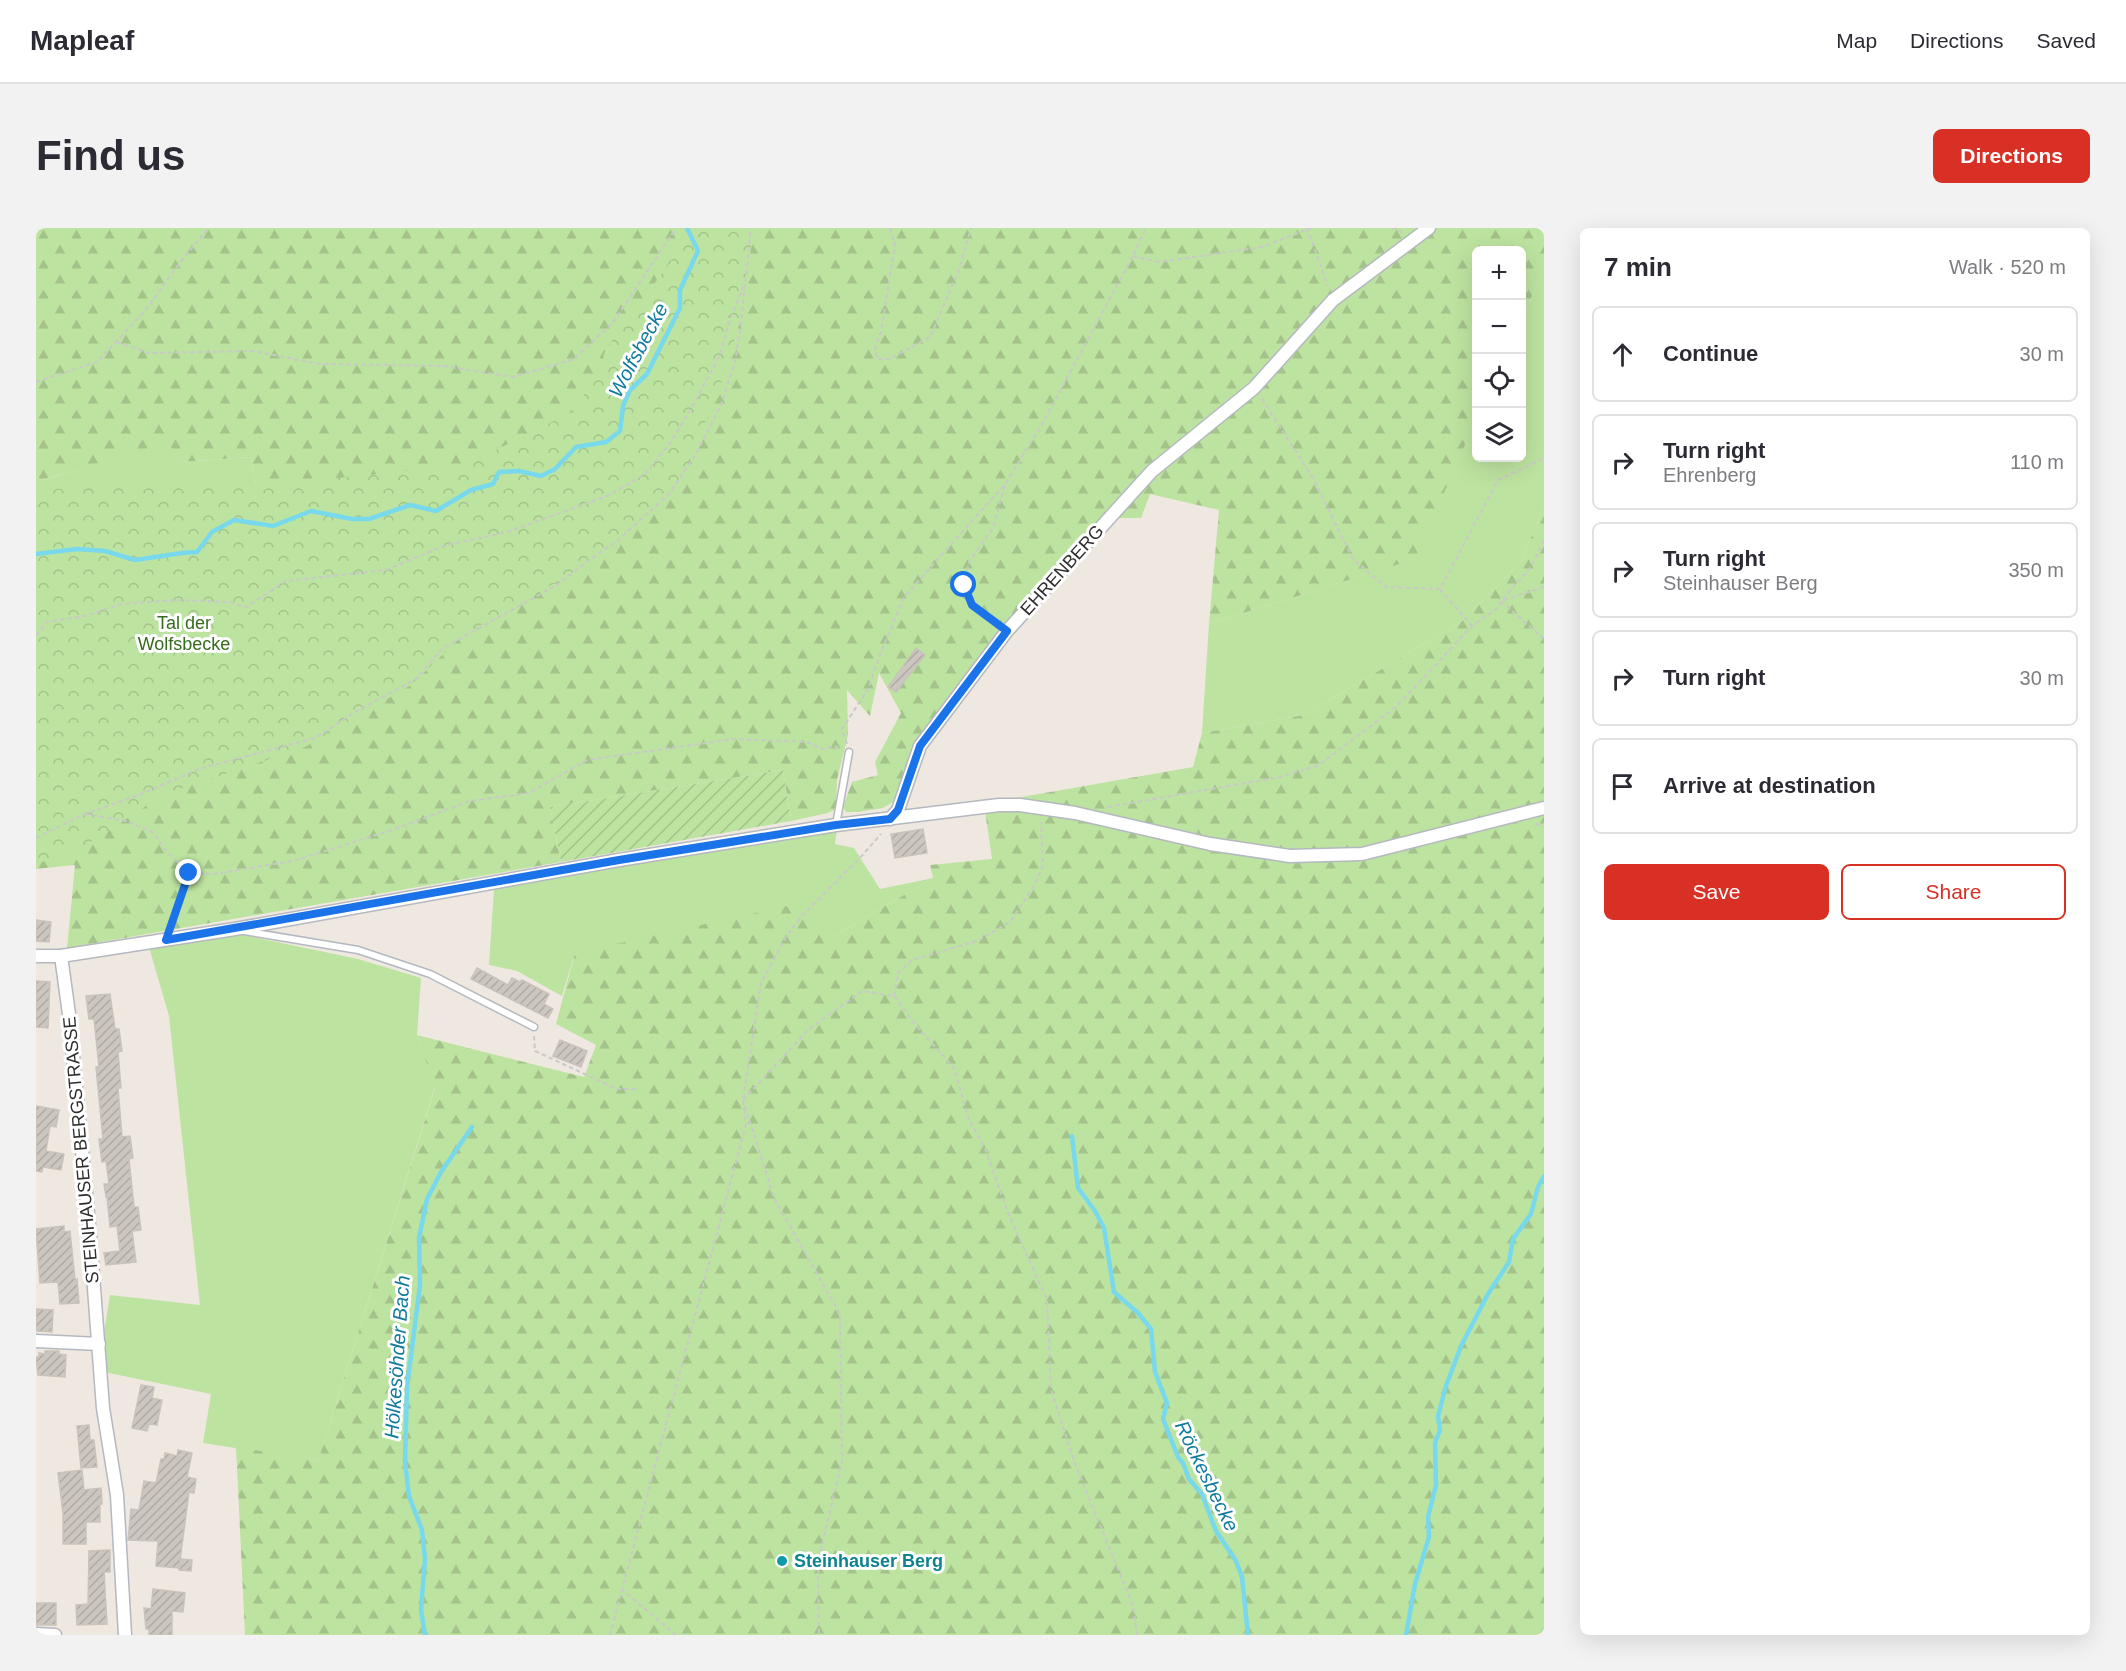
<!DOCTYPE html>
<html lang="en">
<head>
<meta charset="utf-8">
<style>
  body { margin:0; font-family:Helvetica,sans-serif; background:#f2f2f3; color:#2b2b33 }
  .controls { position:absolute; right:18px; top:18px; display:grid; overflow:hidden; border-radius:9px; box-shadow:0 6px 24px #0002 }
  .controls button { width:54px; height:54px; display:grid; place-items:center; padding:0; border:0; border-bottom:2px solid #e1e1e2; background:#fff; color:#2b2b33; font:30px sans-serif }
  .stop { position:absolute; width:18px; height:18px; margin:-14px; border:4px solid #1a73e8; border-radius:50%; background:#fff }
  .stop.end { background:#1a73e8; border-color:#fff; box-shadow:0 2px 6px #0008 }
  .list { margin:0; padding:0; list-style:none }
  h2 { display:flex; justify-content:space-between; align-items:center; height:78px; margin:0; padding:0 24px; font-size:26px }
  h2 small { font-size:20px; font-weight:400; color:#7c7c81 }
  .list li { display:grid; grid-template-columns:39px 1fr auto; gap:18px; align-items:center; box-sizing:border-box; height:96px; margin:0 12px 12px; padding:0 12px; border:2px solid #e1e1e2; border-radius:9px }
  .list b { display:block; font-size:22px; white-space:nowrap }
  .list p { margin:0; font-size:20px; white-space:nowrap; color:#7c7c81 }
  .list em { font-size:20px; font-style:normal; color:#7c7c81 }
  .actions { display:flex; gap:12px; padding:18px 24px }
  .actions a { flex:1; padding:14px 0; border:2px solid #d93025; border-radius:9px; text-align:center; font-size:21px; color:#d93025 }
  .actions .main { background:#d93025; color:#fff }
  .icon { flex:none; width:33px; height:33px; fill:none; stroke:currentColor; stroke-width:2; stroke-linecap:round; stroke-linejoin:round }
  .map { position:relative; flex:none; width:1508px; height:1407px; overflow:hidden; border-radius:9px }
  header { display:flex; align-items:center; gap:36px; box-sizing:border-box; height:84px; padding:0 30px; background:#fff; border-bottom:2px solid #e1e1e2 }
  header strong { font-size:28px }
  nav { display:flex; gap:33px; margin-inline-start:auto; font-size:21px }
  .intro { display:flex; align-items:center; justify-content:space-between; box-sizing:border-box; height:144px; padding:0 36px }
  h1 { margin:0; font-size:42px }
  .button { padding:15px 27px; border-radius:9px; background:#d93025; color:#fff; font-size:21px; font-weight:700 }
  main { display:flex; gap:36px; padding:0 36px }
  aside { flex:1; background:#fff; border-radius:9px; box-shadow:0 6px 24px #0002 }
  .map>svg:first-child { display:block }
  .grass { fill:#bde3a0 }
  .forest { fill:url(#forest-firs) }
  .park { fill:url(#park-crowns) }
  .garden { fill:url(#garden-furrows) }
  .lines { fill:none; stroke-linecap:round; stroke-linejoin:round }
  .stream { stroke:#78d9ed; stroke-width:4.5 }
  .building { fill:url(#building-hatch); stroke:#cac3ba; stroke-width:1.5 }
  .service-casing { stroke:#b4b8c0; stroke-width:9 }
  .minor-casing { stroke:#b4b8c0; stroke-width:15 }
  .path { stroke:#c9c9c9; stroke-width:2; stroke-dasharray:4.5 3; stroke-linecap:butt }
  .service { stroke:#fff; stroke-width:6 }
  .minor { stroke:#fff; stroke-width:12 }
  .route { stroke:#1a73e8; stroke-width:8 }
  .culture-dot { fill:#0f9aa8; stroke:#fff; stroke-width:2 }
  .labels { text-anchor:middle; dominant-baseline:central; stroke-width:6; stroke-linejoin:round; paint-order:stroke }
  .street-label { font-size:18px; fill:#2e2e2e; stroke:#fff }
  .park-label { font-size:18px; fill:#356c1d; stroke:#fff }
  .culture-label { font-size:18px; font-weight:bold; fill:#0d838f; stroke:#fff; text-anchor:start }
  .water-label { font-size:20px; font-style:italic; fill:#117b9f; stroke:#fff }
</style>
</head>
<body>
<header>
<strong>Mapleaf</strong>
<nav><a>Map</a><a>Directions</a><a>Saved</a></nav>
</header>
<div class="intro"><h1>Find us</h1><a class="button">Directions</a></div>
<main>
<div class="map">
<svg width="1508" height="1407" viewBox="0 0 1508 1407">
  <defs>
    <pattern id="forest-firs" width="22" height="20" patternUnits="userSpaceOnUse" patternTransform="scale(1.5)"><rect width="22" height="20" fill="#bde3a0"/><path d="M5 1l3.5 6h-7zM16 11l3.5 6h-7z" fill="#a3c38a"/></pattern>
    <pattern id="park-crowns" width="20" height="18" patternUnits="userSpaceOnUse" patternTransform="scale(1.5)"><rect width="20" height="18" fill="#bde3a0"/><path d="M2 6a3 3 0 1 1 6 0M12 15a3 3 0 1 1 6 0" fill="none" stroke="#a3c38a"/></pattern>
    <pattern id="garden-furrows" width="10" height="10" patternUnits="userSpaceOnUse" patternTransform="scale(1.5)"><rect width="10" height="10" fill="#bde3a0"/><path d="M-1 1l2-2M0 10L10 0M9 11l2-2" fill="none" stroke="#a3c38a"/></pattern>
    <pattern id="building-hatch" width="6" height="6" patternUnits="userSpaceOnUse" patternTransform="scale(1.5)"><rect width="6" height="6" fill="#cbc6bf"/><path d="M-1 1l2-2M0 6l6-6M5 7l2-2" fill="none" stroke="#afaaa4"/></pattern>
  </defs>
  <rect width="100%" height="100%" fill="#efe8e1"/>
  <g class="grass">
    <path d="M1508 40V278L1485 334 1425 394 1268 487 1166 505 1173 396 1378 331 1440 192V230H1486V91Z"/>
    <path d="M132 213 144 234 215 229 224 277 0 295V249L7 252Z"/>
    <path d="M801 601 799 616 818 620 844 661 897 650 791 712 539 725 526 768 481 743 453 737 458 661Z"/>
    <path d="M203 706 322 731 385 750 381 807 399 859 282 1233 167 1215 175 1166 68 1144 66 1116 74 1067 164 1077 133 788 113 719Z"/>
  </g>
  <g class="forest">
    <path d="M0 0H1508V40L1486 91V22H1440V192L1379 331 1173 396 1183 282 1114 266 1105 290H1077L971 409 886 513 859 573 847 580 822 584H810L807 579 816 554 842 547 839 534 865 485 843 445 834 488 811 462 812 507 801 552 800 577 798 582 792 585 755 593 747 542 514 579 525 634 31 720 39 637 0 641V295L224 277 215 229 144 234 132 214 6 252 0 249Z"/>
    <path d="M1508 278V1407H209L200 1219 282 1233 399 860 381 807 548 849 560 817 520 796 539 725 769 674 791 712 897 650 894 637 956 631 949 583 952 575 1157 539 1166 505 1268 487 1425 394 1485 334Z"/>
  </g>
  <path class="park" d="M644 0H718L705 90 682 166 646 248 564 329 426 408 375 457 269 519 127 567 44 621 0 636V256L11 261 234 257 429 237 540 182 572 118 647 17Z"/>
  <path class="garden" d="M747 542 755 593 525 634 514 579Z"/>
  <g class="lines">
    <g class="stream">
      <path d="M0 326 41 321 69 323 99 332 146 325 161 324 176 304 198 292 237 298 275 283 316 291H333L374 277 400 283 435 262 457 256 463 244 483 243 505 248 519 241 540 219 570 214 584 203 587 178 594 162 611 146 644 80V62L662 23 651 0"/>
      <path d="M1036 908 1042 960 1059 983 1068 1000 1078 1064 1102 1085 1115 1101 1119 1144 1131 1175 1127 1191 1142 1229 1147 1235 1153 1251 1166 1266 1180 1303 1200 1333 1206 1349 1212 1407"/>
      <path d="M389 1407 385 1382 389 1331 386 1302 373 1268 369 1234 371 1159 384 1057 383 1010 391 971 405 944 436 899"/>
      <path d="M1370 1407 1379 1356 1393 1309 1392 1289 1400 1257 1399 1215 1404 1202 1402 1188 1410 1158 1425 1118 1452 1066 1473 1034 1477 1011 1495 986 1502 959 1508 948"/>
    </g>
  </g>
  <g class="building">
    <path d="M880 420 889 427 860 464 852 459Z"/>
    <path d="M887 601 891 625 859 630 855 606Z"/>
    <path d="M0 692 15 694 13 714 0 713Z"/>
    <path d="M441 740 472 757 476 750 484 754 486 752 513 766 508 776 517 781 512 790 435 751Z"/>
    <path d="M0 753 14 754 12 800 0 799Z"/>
    <path d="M74 766 79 801H83L86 823 82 824 85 860H82L86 909 94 908 97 930 93 931 98 979H102L105 1002 96 1003 100 1034 70 1037 68 1025 84 1023 81 998 74 999 71 969H70L68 956H73L70 933 66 934 63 911H67L60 839H63L58 791H53L50 768Z"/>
    <path d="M524 812 551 823 545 839 517 828Z"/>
    <path d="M0 878 23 882 20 899 14 898 10 923 28 926 25 942 7 939 6 944 0 943Z"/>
    <path d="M28 998V1004L34 1003 39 1052 41 1051 43 1075 24 1076 22 1054 4 1055 0 1001Z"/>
    <path d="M0 1081 17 1082 16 1104 0 1103Z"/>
    <path d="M9 1123H23V1126L30 1127 29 1149 2 1147 0 1129H3V1125L9 1126Z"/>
    <path d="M105 1157 118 1159 116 1170 126 1172 121 1197 113 1196 111 1203 96 1200Z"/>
    <path d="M53 1197 54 1212H58L61 1239 45 1240 41 1198Z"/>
    <path d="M142 1222 156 1225 151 1249 160 1251 158 1265 153 1264 143 1340 120 1338 122 1313 92 1312 95 1281 103 1282 108 1253 120 1255 125 1231H128L129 1225 141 1228Z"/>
    <path d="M46 1242 48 1262 65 1260 66 1276H64V1294H50V1316H27V1285L22 1245Z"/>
    <path d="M74 1322V1344H68L71 1396 41 1397 40 1377 52 1376 53 1323Z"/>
    <path d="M144 1331 156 1332 155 1343 143 1342Z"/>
    <path d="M117 1361 149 1365 147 1384 136 1383V1407H113V1401H110L108 1380 115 1381Z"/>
    <rect x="0" y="1375" width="20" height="22"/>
  </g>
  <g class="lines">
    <defs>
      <g id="service">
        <path d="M800 597 813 524"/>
        <path d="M208 703 322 722 394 746 498 799"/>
      </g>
      <g id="minor">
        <path d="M854 591 862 582 884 518 971 403 1116 243 1218 160 1297 72 1393 0"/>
        <path d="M0 728H25L199 701 583 632 800 597 963 577H984L1039 585 1174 616 1254 628 1326 626 1508 580"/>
        <path d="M25 728 33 786 54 1007 67 1180 81 1267 89 1407"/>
        <path d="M0 1113 63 1116"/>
        <path d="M0 1406 19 1407"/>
      </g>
    </defs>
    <use href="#service" class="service-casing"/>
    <use href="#minor" class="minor-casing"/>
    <g class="path">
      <path d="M854 0 859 17 845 104 839 120 841 131H854L894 109 923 42 935 0"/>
      <path d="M1271 0 1292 58"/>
      <path d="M1356 0 1362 1 1366 5"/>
      <path d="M1097 28 1123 34 1226 19 1275 0"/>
      <path d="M81 114 113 125 218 123 283 136 408 138 477 149 538 131 578 93 640 0"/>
      <path d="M0 154 61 134 109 83 148 29 173 0"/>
      <path d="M1226 171 1277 250 1317 331 1350 359 1404 361 1462 252 1508 230"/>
      <path d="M1404 361 1436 398"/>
      <path d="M1468 372 1508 359"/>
      <path d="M1465 373 1508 411"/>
      <path d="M961 396 936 377 928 357 933 334 957 300 969 257"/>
      <path d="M0 407 11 394 49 388 85 376 142 372 193 374 210 379 250 353 350 342 410 317 472 304 571 268 608 247 635 214 656 179 684 127 694 92 707 59"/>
      <path d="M811 516 806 501 832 461 843 429 868 369 970 255 1005 198 1097 28 1110 0"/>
      <path d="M1072 579 1244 549 1283 537 1360 479 1436 398 1463 379 1465 373 1495 339 1508 312"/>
      <path d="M49 586 90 593 117 604 130 623 153 645 179 646 261 632 359 601 434 573 493 565 551 532 698 511 771 514 786 521 798 518 805 521"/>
      <path d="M1500 596 1508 598"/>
      <path d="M0 610 49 586 103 567 163 541 279 510 321 483 380 451 407 420 521 357 553 332 580 314 633 266 660 226 685 177 699 134 705 95 715 0"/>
      <path d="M134 699 153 645"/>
      <path d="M858 768 862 745 876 732 941 713 974 694 998 658 1007 637 1005 594"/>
      <path d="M498 808 499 823 581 861H602"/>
      <path d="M707 872 773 801 826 763 858 768 883 801 918 840 933 892 949 920 972 985 1011 1072 1015 1161 1038 1233 1097 1378 1101 1407"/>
      <path d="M709 878 738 970 804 1086 806 1233 782 1334 783 1407"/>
      <path d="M585 1361 640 1407"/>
      <path d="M574 1407 710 896 707 872 725 755 750 709 764 690 823 631 845 606"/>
    </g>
    <use href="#service" class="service"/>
    <use href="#minor" class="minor"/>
  </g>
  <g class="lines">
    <path class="route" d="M153 645 130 712 583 632 800 597 854 591 862 582 884 518 971 403 936 377 928 357"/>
  </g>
  <circle class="culture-dot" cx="746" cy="1333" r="6"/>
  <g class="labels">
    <g class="street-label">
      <text transform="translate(1026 342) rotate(-48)">EHRENBERG</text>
      <text transform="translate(45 922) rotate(-95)">STEINHAUSER BERGSTRASSE</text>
    </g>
    <g class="park-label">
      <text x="148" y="395">Tal der<tspan x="148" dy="21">Wolfsbecke</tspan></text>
    </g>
    <g class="culture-label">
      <text x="758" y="1333">Steinhauser Berg</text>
    </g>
    <g class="water-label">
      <text transform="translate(602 122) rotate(-62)">Wolfsbecke</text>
      <text transform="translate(361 1129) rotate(-86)">Hölkesöhder Bach</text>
      <text transform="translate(1171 1248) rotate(64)">Röckesbecke</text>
    </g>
  </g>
</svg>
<div class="controls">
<button>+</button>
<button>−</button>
<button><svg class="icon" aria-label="locate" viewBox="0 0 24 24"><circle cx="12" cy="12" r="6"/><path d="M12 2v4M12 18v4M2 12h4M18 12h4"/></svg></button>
<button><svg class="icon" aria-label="layers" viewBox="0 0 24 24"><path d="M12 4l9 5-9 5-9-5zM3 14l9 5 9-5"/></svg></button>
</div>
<div class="stop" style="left:928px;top:357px"></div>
<div class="stop end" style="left:153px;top:645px"></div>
</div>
<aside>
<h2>7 min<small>Walk · 520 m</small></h2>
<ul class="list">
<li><svg class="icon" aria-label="ahead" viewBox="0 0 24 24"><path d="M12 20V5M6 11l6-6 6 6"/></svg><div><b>Continue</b></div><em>30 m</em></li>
<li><svg class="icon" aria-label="right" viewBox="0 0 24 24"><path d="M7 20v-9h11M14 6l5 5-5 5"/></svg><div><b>Turn right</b><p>Ehrenberg</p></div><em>110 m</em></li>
<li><svg class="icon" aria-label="right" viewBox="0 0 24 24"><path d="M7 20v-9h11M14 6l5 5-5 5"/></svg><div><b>Turn right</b><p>Steinhauser Berg</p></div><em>350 m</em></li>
<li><svg class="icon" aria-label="right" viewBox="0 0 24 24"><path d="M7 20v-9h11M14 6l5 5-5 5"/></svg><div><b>Turn right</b></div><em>30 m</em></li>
<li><svg class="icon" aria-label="arrive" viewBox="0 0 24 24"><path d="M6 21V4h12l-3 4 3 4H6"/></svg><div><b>Arrive at destination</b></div></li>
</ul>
<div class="actions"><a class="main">Save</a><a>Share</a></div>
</aside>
</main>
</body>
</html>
